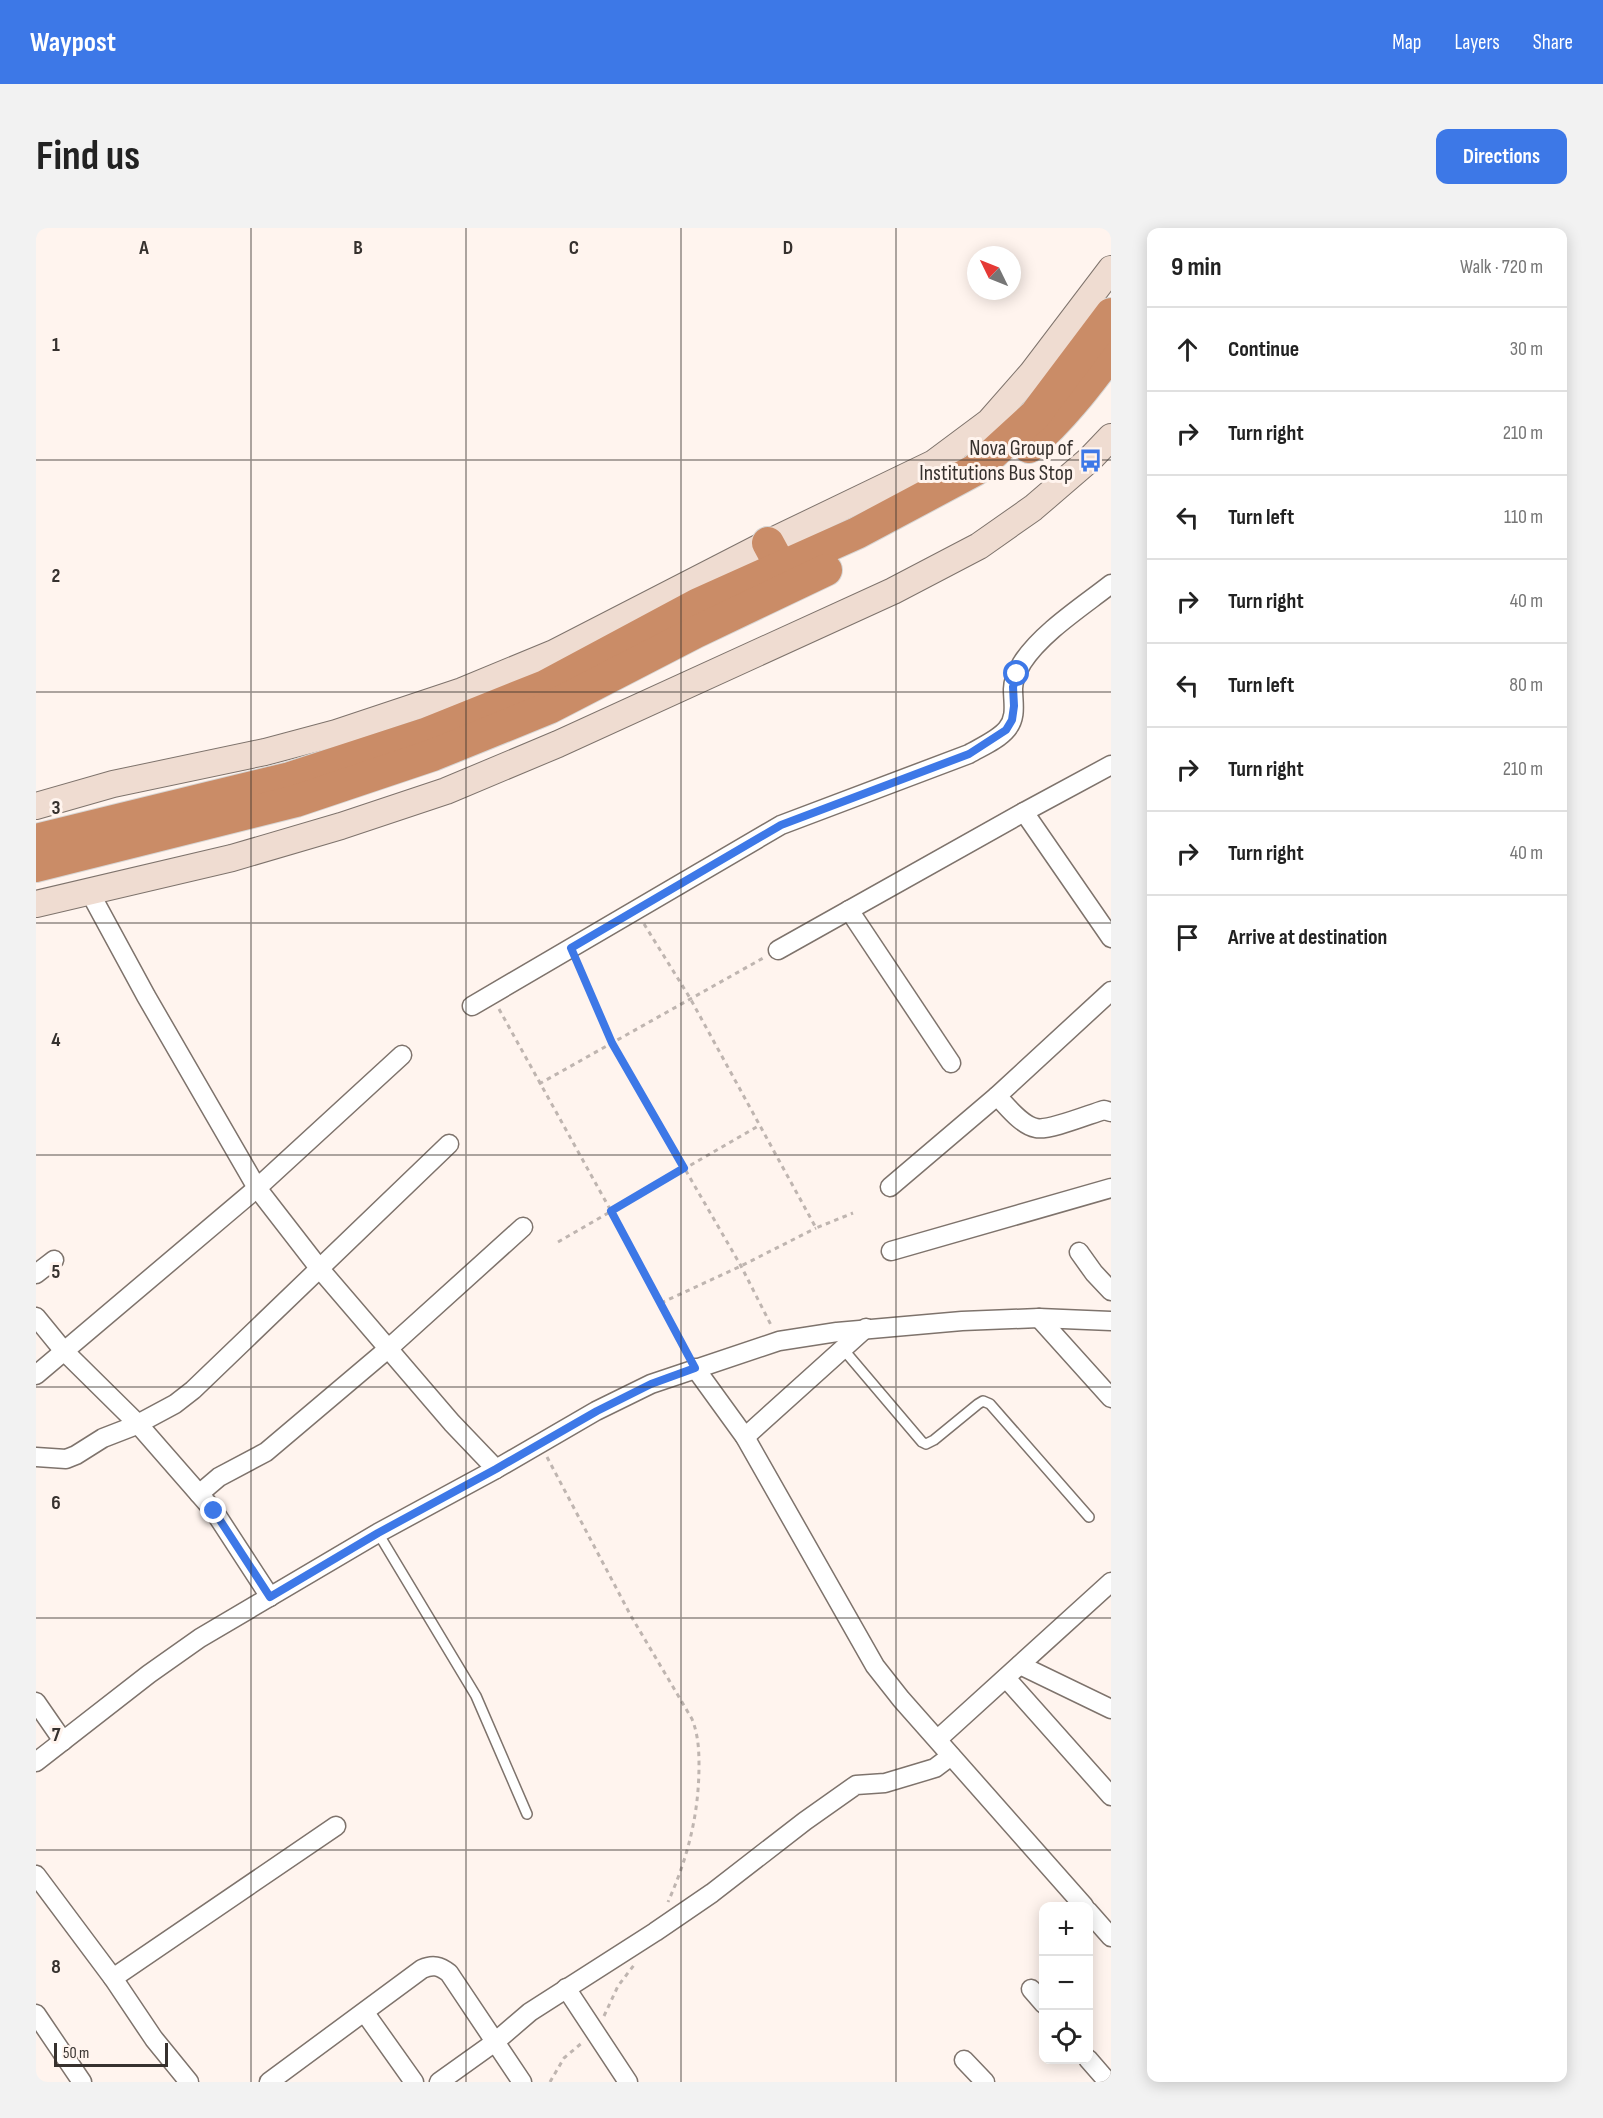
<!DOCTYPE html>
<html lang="en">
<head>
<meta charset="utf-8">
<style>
  body { margin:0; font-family:"Sofia Sans Condensed",sans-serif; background:#f2f2f2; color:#222 }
  .controls { position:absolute; right:18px; bottom:18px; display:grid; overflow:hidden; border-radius:12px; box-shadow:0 3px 15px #0003 }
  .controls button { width:54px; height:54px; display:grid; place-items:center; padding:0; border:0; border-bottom:2px solid #e0e0e0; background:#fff; color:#222; font:30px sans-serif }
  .compass { position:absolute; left:931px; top:18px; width:54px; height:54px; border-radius:50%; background:#fff; box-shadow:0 3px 15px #0003; rotate:313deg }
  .scale { position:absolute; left:18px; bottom:15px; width:114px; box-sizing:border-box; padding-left:6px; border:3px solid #36312e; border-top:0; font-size:16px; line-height:21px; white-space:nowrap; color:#36312e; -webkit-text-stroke:4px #fff4ee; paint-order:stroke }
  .stop { position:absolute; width:18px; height:18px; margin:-14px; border:4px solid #3d78e7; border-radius:50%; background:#fff }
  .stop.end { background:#3d78e7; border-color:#fff; box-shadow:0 2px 6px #0008 }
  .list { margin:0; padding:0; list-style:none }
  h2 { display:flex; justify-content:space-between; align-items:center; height:78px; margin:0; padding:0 24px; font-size:26px }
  h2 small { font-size:20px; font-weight:400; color:#767676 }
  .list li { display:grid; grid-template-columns:39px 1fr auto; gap:18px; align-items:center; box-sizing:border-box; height:84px; padding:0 24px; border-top:2px solid #e0e0e0 }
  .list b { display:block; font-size:22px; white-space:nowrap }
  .list em { font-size:20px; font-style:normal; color:#767676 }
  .icon { flex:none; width:33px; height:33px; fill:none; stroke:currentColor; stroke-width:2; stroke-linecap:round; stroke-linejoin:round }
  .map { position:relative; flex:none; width:1075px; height:1854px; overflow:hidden; border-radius:12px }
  header { display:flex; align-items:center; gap:36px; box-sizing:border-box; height:84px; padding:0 30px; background:#3d78e7; color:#fff }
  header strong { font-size:28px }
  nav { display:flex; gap:33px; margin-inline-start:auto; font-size:21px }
  .intro { display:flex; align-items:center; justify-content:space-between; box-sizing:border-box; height:144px; padding:0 36px }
  h1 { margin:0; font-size:42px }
  .button { padding:15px 27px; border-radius:12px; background:#3d78e7; color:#fff; font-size:21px; font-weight:700 }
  main { display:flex; gap:36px; padding:0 36px }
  aside { flex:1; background:#fff; border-radius:12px; box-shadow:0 3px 15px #0003 }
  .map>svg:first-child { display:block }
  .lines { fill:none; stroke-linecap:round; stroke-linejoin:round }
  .lane-casing { stroke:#7e736c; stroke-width:12 }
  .street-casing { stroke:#7e736c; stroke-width:21 }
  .secondary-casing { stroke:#7e736c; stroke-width:28 }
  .highway-casing { stroke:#d7d6d5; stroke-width:34 }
  .path { stroke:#bfb5b0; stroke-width:3; stroke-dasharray:4.5 4.5; stroke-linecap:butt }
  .lane { stroke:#fff; stroke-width:9 }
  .street { stroke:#fff; stroke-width:18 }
  .secondary { stroke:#efdcd1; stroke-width:26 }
  .highway { stroke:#ca8c67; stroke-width:32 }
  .route { stroke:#3d78e7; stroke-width:8 }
  .grid { fill:none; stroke:#36312e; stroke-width:1.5; stroke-opacity:0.55 }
  .labels { text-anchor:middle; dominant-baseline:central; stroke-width:6; stroke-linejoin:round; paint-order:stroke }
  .poi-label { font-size:22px; fill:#36312e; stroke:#fff4ee; text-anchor:end }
  .grid-label { font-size:20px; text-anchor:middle; font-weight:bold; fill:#36312e; stroke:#fff4ee; stroke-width:6; stroke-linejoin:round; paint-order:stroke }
</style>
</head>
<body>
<header>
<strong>Waypost</strong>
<nav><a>Map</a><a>Layers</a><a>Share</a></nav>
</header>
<div class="intro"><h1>Find us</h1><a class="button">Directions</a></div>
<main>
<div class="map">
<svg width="1075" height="1854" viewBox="0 0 1075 1854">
  <rect width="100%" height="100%" fill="#fff4ee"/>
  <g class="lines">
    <defs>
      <g id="lane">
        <path d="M807 1121 886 1214 890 1216 898 1212 942 1176 947 1173 954 1176 1053 1289"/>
        <path d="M342 1305 440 1468 491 1586"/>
      </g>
      <g id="street">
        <path d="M988 584 1075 710"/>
        <path d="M56 662 59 674 110 768 221 960 283 1040 416 1195 460 1241"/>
        <path d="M813 682 915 835"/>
        <path d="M742 722 988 584 1075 537"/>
        <path d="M436 778 745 597 933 526C945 519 962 512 971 501 981 489 977 475 977 461 977 453 982 442 986 435 1005 405 1047 378 1075 356"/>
        <path d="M961 868C971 878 985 897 1000 900 1013 903 1054 886 1068 882L1075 884"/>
        <path d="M854 959 961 868 1075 763"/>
        <path d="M855 1023 1075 960"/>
        <path d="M1043 1024 1058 1045 1075 1063"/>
        <path d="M0 1046 18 1032"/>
        <path d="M0 1089 27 1122 102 1196 178 1283 234 1369"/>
        <path d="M1003 1090 1075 1170"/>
        <path d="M659 1140 709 1209 839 1438 865 1471 1048 1678"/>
        <path d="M0 1147 221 960 366 827"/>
        <path d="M709 1209 830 1100"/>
        <path d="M0 1229 30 1231 40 1227 67 1210 98 1198 139 1176 157 1162 413 916"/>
        <path d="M163 1266 183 1249 230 1224 353 1120 487 999"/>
        <path d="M984 1437 1075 1481"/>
        <path d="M970 1450 1075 1568"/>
        <path d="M0 1474 27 1513"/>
        <path d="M902 1511 1075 1354"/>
        <path d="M0 1534 113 1446 164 1410 342 1305 460 1241 560 1183 615 1156 743 1113 801 1104 926 1093 1003 1090 1075 1093"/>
        <path d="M0 1647 77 1750 118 1811 153 1854"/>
        <path d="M1052 1683 1075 1709"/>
        <path d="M77 1750 300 1598"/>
        <path d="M530 1760 592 1854"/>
        <path d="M995 1761 1008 1776"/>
        <path d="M329 1785 378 1854"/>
        <path d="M0 1786 46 1854"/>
        <path d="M1052 1831 1072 1854"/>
        <path d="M928 1832 949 1854"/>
        <path d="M233 1854 386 1741C397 1736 404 1738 413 1745L486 1854"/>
        <path d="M403 1854 459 1814 494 1784 619 1704 676 1665 769 1593 820 1557 849 1555 899 1540 915 1528"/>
      </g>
      <g id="secondary">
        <path d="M0 578 77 556 229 524 300 505 426 463 518 425 732 315 898 235 953 194 996 145 1075 41"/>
        <path d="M0 676 196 630 305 598 410 563 522 516 857 363 943 318 997 280 1054 231 1075 209"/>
      </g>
      <g id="highway">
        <path d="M993 219C1025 191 1050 159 1075 125"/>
        <path d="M732 315 745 339"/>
        <path d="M0 612 254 550 389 506 509 458 662 376 821 305 939 242 999 187 1075 86"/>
        <path d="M0 638 260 573 397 527 513 480 660 404 790 342"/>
      </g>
    </defs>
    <use href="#lane" class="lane-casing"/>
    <use href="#street" class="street-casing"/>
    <use href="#secondary" class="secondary-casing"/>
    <use href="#highway" class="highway-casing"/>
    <g class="path">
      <path d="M608 696 654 770 780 1000 817 985"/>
      <path d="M542 735 576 815 705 1038 736 1099"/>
      <path d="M463 781 575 983 652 1128"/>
      <path d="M503 856 729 729"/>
      <path d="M522 1014 724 897"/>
      <path d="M625 1075 705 1038 780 1000"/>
      <path d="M511 1229 595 1388 656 1491C662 1506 663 1521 663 1537 663 1586 652 1629 632 1674"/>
      <path d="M568 1788 582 1758 598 1737"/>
      <path d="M514 1854 528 1830 547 1814"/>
    </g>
    <use href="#lane" class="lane"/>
    <use href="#street" class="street"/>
    <use href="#secondary" class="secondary"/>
    <use href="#highway" class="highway"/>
  </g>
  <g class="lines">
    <path class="route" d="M178 1283 234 1369 342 1305 460 1241 561 1183 615 1156 659 1140 575 983 648 940 576 815 535 720 745 597 933 526 970 502 976 492 978 478 977 459 981 446"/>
  </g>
  <path class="grid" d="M215 0V1854M430 0V1854M645 0V1854M860 0V1854M0 232H1075M0 464H1075M0 695H1075M0 927H1075M0 1159H1075M0 1390H1075M0 1622H1075"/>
  <defs>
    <symbol id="bus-bare" viewBox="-9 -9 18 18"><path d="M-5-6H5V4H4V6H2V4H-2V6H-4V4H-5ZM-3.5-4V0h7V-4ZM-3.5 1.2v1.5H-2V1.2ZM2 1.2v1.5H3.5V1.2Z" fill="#3d78e7" stroke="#fff4ee" stroke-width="2.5" paint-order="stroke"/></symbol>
  </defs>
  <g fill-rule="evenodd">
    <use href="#bus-bare" x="1038" y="216" width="33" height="33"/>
  </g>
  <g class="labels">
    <g class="poi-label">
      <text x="1037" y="220">Nova Group of<tspan x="1037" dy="25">Institutions Bus Stop</tspan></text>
    </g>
  </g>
  <g class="grid-label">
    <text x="108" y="26">A</text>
    <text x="322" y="26">B</text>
    <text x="538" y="26">C</text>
    <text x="752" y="26">D</text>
    <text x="20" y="123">1</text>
    <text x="20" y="354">2</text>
    <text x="20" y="586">3</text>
    <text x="20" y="818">4</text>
    <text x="20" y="1050">5</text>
    <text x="20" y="1281">6</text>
    <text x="20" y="1513">7</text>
    <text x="20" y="1745">8</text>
  </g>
</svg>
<div class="controls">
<button>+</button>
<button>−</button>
<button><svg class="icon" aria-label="locate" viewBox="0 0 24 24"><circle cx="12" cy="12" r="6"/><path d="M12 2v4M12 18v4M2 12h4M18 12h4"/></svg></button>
</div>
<svg class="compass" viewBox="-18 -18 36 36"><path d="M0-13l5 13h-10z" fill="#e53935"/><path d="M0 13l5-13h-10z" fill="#767676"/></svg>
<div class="scale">50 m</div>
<div class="stop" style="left:981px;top:446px"></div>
<div class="stop end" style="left:178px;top:1283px"></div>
</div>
<aside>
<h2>9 min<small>Walk · 720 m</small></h2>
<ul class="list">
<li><svg class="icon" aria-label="ahead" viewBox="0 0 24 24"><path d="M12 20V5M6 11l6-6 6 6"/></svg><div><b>Continue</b></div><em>30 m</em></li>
<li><svg class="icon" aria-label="right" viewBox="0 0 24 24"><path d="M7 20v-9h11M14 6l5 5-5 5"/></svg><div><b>Turn right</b></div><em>210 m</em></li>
<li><svg class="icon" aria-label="left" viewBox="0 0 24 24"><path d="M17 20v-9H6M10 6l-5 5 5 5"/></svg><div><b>Turn left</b></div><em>110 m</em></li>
<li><svg class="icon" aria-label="right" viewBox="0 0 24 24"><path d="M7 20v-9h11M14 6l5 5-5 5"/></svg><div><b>Turn right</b></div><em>40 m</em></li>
<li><svg class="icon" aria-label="left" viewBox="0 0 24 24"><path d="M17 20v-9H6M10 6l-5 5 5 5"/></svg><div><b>Turn left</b></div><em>80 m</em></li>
<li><svg class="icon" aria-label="right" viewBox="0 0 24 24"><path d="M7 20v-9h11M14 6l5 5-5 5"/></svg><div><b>Turn right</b></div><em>210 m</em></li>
<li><svg class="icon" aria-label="right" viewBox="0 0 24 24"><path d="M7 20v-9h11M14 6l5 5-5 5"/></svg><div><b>Turn right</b></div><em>40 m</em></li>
<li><svg class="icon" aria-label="arrive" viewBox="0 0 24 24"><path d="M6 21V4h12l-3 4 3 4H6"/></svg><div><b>Arrive at destination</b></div></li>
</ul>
</aside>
</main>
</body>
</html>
